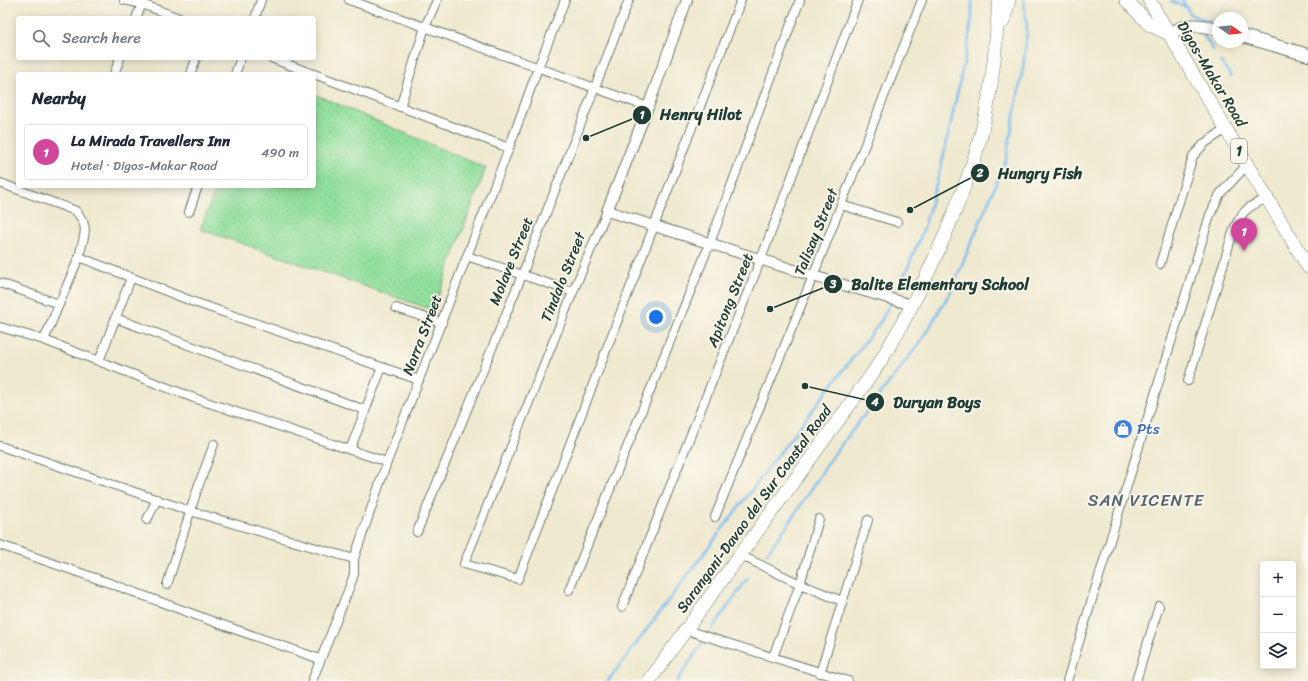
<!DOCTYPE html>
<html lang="en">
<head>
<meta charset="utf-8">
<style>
  body { margin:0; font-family:Sriracha,sans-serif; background:#f6f6f7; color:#1f2937 }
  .controls { position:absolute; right:12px; bottom:12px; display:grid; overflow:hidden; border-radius:4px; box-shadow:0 2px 10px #0003 }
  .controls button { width:36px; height:36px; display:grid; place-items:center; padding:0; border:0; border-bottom:1px solid #e0e1e3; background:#fff; color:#1f2937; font:20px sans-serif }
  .compass { position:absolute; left:1212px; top:12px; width:36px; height:36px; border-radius:50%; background:#fff; box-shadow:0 2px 10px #0003; rotate:104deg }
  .you { position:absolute; left:656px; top:317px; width:14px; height:14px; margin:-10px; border:3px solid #fff; border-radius:50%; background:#1a73e8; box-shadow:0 0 0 6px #1a73e833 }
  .badge { display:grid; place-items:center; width:26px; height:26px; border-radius:50%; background:#1a73e8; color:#fff; font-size:13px; font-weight:700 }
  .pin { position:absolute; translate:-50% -33px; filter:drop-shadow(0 1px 2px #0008) }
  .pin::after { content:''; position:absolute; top:21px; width:14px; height:12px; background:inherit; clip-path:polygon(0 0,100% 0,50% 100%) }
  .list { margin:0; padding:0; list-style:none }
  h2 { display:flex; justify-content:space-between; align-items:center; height:52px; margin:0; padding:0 16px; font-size:17px }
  h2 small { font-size:13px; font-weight:400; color:#747a83 }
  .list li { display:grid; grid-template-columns:26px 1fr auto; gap:12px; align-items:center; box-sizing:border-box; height:56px; margin:0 8px 8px; padding:0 8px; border:1px solid #e0e1e3; border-radius:4px }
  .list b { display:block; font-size:15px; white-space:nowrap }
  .list p { margin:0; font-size:13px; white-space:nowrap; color:#747a83 }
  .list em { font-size:13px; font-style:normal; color:#747a83 }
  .icon { flex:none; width:22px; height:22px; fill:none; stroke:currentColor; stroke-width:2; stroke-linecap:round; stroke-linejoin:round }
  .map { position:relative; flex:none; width:1308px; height:681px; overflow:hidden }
  .search { position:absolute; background:#fff; box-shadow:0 2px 10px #0003; left:16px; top:16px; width:300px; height:44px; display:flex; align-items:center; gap:10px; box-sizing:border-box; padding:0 14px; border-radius:4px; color:#747a83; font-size:15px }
  .panel { position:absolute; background:#fff; box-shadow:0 2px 10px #0003; left:16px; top:72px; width:300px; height:116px; border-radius:4px }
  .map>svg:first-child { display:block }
  .grass { fill:url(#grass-dots); stroke:#588e68 }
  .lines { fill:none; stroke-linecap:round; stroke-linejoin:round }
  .stream { stroke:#79bcef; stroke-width:2.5 }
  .minor-casing { stroke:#68796a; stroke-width:10 }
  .tertiary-casing { stroke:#68796a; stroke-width:12 }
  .secondary-casing { stroke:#68796a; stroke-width:14 }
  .primary-casing { stroke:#68796a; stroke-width:14 }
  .minor { stroke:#fff; stroke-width:8 }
  .tertiary { stroke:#fff; stroke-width:10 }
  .secondary { stroke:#fff; stroke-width:12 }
  .primary { stroke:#fff; stroke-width:13 }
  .labels { text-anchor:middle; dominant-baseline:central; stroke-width:3.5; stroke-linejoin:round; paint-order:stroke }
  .shield { fill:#fbf7ec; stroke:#61756b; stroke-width:1 }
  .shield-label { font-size:14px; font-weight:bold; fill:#1f3d34 }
  .street-label { font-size:15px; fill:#1f3d34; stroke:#fbf7ec }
  .shop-label { font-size:15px; fill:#366cbe; stroke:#fbf7ec; text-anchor:start }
  .quarter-label { font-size:17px; letter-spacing:1px; fill:#586773; stroke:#fbf7ec }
  .leader { fill:none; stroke:#1f3d34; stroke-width:1.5 }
  .callout-dot { fill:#1f3d34; stroke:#fbf7ec; stroke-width:1.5 }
  .mark-label { font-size:12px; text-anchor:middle; font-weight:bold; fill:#fff }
  .callout-label { font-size:16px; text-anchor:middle; font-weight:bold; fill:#1f3d34; stroke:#fbf7ec; stroke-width:3.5; stroke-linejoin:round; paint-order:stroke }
</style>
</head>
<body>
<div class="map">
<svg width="1308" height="681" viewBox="0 0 1308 681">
  <defs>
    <pattern id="grass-dots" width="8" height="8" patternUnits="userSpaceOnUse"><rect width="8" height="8" fill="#92e09d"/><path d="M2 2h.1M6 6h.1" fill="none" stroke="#7dc188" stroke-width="1.8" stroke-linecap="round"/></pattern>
  </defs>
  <rect width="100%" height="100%" fill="#fbf7ec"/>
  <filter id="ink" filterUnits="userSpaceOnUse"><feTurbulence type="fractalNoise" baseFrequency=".025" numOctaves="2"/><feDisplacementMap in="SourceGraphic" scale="8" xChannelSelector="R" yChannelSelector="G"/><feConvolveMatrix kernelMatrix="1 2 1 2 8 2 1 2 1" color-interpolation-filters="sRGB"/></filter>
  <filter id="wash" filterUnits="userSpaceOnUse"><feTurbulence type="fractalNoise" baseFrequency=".012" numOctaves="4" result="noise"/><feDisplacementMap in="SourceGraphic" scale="16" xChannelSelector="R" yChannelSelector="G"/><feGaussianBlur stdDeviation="0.9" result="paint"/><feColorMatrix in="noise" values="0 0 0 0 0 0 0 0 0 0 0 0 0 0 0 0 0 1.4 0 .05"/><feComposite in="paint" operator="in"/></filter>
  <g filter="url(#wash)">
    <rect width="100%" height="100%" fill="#efe9cf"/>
    <path class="grass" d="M314 94 486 168 433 310 200 229 217 186H314Z"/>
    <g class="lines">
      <g class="stream">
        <path d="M1182 0 1191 15 1212 22"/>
        <path d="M1171 1 1186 7"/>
        <path d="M1203 34 1213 50"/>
        <path d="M1221 62 1231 76"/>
        <path d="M893 297 906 272 924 228 942 163 968 44 972 17V0"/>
        <path d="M766 554 789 523 832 457 921 341 951 291 1006 160 1023 68 1027 30 1024 0"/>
        <path d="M712 629 748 578"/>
        <path d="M608 681 787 443 881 321 891 302"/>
        <path d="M677 681 703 642"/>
      </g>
    </g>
  </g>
  <g filter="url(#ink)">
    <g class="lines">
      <defs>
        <g id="minor">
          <path d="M124 0 142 4 179 18"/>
          <path d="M349 0 648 107"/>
          <path d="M136 18 142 4"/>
          <path d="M255 18 261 0"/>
          <path d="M271 58 313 74"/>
          <path d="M114 74 120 58"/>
          <path d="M191 74 196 58"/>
          <path d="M235 74 241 58"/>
          <path d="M314 74 509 148"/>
          <path d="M400 107 425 27 437 0"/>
          <path d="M0 183 76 211 83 221 85 229 84 237 79 257 44 340"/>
          <path d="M841 205 897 222"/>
          <path d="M607 211 573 292 464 564 518 579 741 0"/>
          <path d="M189 212 198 186"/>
          <path d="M467 256 573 292"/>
          <path d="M79 257 194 302 419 380"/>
          <path d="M1160 264 1193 156 1205 143 1226 129"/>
          <path d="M0 283 59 304"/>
          <path d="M396 308 442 323"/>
          <path d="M115 318 365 410"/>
          <path d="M0 327 44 340 194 398 387 462"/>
          <path d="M99 361 131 278"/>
          <path d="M1188 381 1234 229C1243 209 1248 207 1267 198"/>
          <path d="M0 446 190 511 354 559"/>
          <path d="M350 450 382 367"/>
          <path d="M715 517 813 276 922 0"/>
          <path d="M147 520 157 499"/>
          <path d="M417 532 522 275 629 0"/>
          <path d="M0 545 115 585 217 623 320 659"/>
          <path d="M740 555 800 584 842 601"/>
          <path d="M167 585 198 487 214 444"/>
          <path d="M569 590 710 243 800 0"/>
          <path d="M622 607 761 259 858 0"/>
          <path d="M686 630 848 681"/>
          <path d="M773 657 800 584 819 519"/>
          <path d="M820 673 868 520"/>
          <path d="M312 681 350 586 354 574V559L387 462 509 148 538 68 565 0"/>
          <path d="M1067 681 1210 215 1220 194 1247 165"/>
          <path d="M1136 681 1159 606"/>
        </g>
        <path id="tertiary" d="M687 0 648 107 607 211 813 276 912 305"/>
        <g id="secondary">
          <path d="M1169 34C1187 23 1198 24 1218 29"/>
          <path d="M1242 36 1308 55"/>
        </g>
        <g id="primary">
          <path d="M1126 0 1150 25 1169 34"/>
          <path d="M1149 0 1308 267"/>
          <path d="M1003 22 1009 0"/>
          <path d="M649 681 740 555 872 374C904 325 930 272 952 218 964 188 976 158 983 126 993 85 996 42 999 0"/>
        </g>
      </defs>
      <use href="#minor" class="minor-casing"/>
      <use href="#tertiary" class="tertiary-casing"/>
      <use href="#secondary" class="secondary-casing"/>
      <use href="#primary" class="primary-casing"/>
      <use href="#minor" class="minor"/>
      <use href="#tertiary" class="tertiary"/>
      <use href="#secondary" class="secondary"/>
      <use href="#primary" class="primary"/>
    </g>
  </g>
  <defs>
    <symbol id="shop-disc" viewBox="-11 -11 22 22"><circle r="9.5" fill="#3f7fe0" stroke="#fbf7ec"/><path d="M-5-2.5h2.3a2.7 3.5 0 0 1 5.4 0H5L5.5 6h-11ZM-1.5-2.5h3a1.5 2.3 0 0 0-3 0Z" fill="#fff"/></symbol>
  </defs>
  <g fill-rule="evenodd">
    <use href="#shop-disc" x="1112" y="418" width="22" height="22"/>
  </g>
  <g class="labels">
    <rect class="shield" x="1231" y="139" width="16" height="24" rx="3"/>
    <g class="shield-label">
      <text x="1239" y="151">1</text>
    </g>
    <g class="street-label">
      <text transform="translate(1212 74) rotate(59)">Digos-Makar Road</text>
      <text transform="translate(816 232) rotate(-68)">Talisay Street</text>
      <text transform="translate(511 261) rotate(-68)">Molave Street</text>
      <text transform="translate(563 277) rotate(-68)">Tindalo Street</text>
      <text transform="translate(730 300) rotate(-68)">Apitong Street</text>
      <text transform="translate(422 335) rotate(-69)">Narra Street</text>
      <text transform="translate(754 509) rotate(-54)">Sarangani-Davao del Sur Coastal Road</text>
    </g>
    <g class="shop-label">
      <text x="1137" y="429">Pts</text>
    </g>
    <g class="quarter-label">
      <text x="1146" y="500">SAN VICENTE</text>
    </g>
  </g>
  <path class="leader" d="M586 138L642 115M910 210L980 173M770 309L833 284M805 386L875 402"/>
  <g class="callout-dot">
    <circle cx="586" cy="138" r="4"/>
    <circle cx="910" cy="210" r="4"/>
    <circle cx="770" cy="309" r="4"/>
    <circle cx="805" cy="386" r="4"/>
    <circle cx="642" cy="115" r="10"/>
    <circle cx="980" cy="173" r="10"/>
    <circle cx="833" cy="284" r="10"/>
    <circle cx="875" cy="402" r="10"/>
  </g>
  <g class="mark-label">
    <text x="642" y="119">1</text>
    <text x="980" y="177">2</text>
    <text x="833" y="288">3</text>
    <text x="875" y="406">4</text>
  </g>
  <g class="callout-label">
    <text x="701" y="120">Henry Hilot</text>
    <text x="1040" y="179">Hungry Fish</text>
    <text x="940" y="290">Balite Elementary School</text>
    <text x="937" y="408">Duryan Boys</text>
  </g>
</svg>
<div class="controls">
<button>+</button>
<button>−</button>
<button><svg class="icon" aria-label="layers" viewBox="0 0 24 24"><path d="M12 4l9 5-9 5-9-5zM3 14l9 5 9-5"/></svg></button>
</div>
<svg class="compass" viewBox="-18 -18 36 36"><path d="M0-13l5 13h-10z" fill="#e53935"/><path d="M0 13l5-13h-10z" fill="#747a83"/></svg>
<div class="you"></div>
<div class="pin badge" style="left:1244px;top:251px;background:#d1479c">1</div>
<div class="search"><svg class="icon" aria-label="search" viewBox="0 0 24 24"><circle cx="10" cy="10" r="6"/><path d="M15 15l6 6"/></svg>Search here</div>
<section class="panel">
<h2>Nearby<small></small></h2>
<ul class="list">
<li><span class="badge" style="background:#d1479c">1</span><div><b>La Mirada Travellers Inn</b><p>Hotel · Digos-Makar Road</p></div><em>490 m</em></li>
</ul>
</section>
</div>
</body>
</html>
